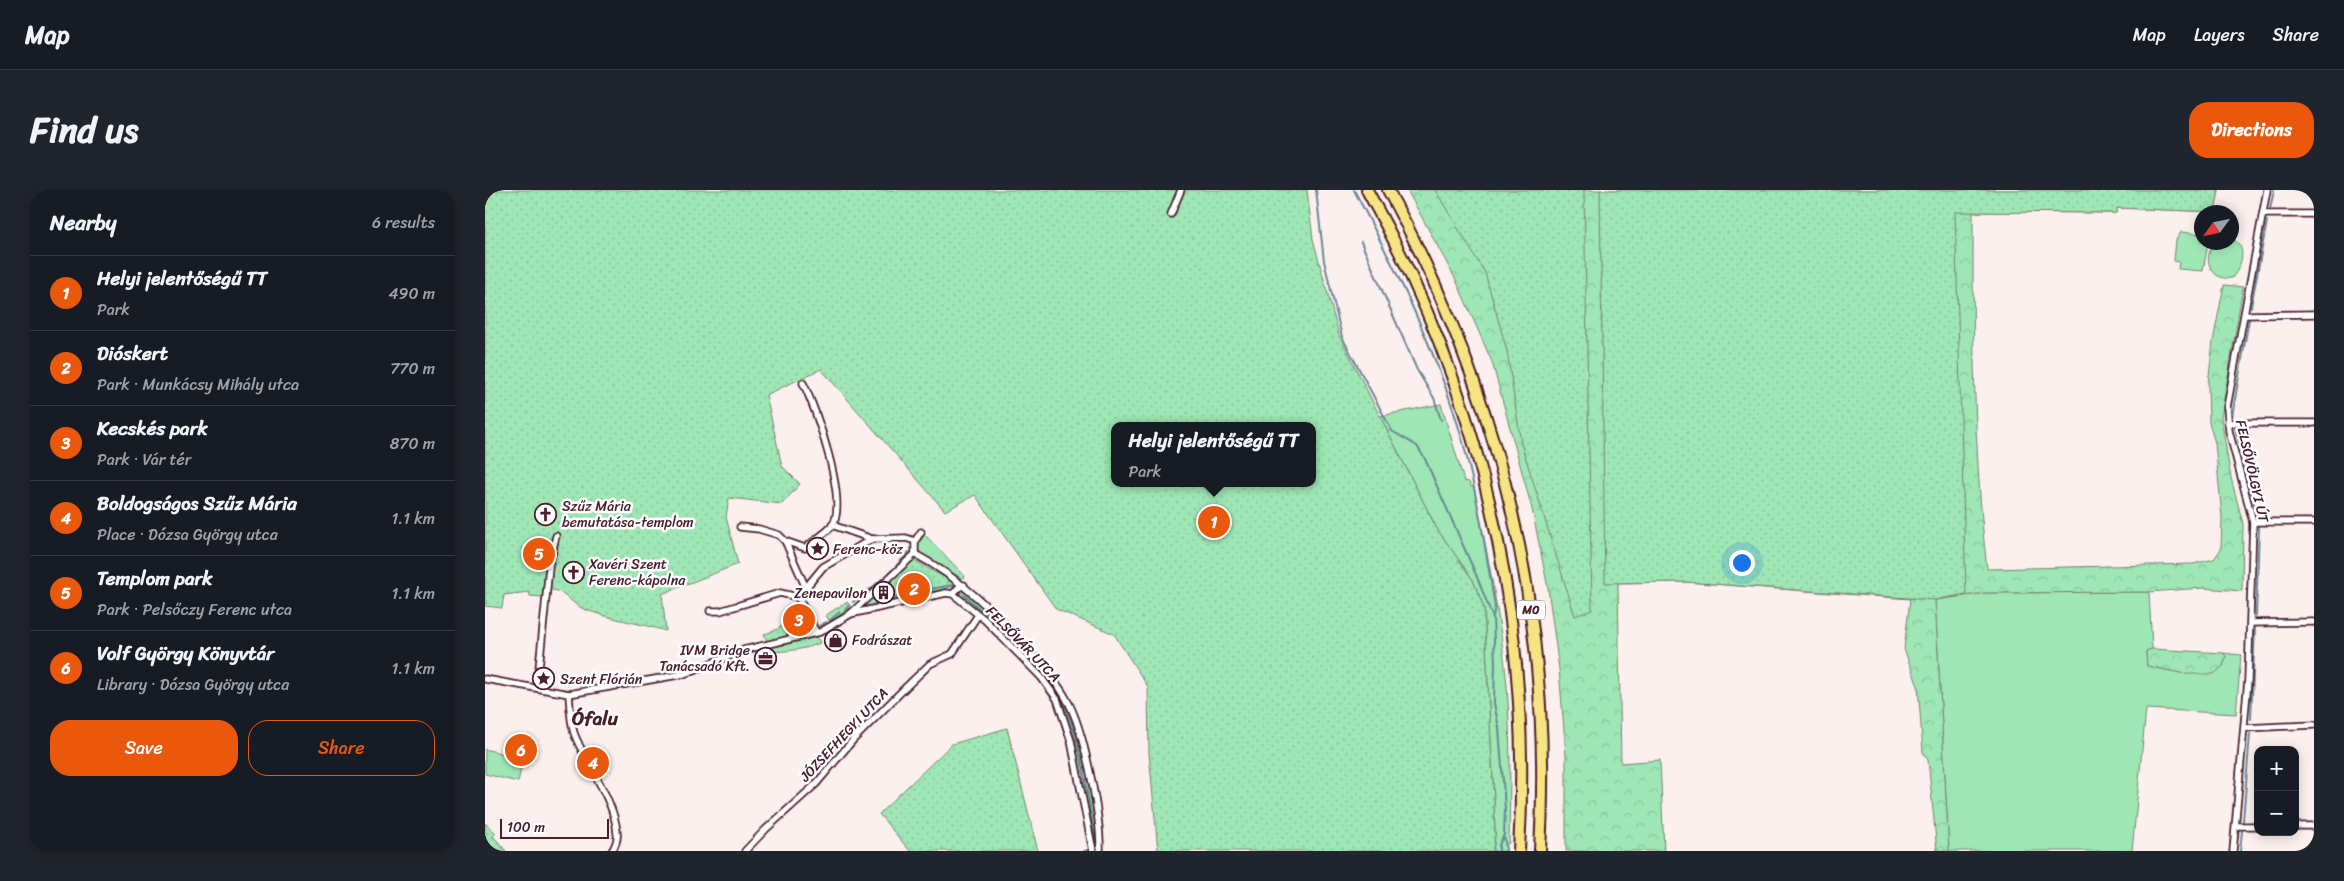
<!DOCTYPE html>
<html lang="en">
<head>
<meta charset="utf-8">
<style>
  body { margin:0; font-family:Sriracha,sans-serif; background:#20242c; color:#f1f3f6 }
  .controls { position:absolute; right:15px; bottom:15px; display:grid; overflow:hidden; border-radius:10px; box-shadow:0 2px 12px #0003 }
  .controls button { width:45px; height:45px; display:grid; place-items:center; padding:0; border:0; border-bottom:1px solid #363941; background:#171b24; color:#f1f3f6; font:25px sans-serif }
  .compass { position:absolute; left:1709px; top:15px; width:45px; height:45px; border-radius:50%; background:#171b24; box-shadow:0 2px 12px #0003; rotate:237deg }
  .scale { position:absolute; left:15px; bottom:12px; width:109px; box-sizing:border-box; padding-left:5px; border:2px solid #4a1f2b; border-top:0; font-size:14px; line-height:18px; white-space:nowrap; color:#4a1f2b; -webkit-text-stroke:4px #fff; paint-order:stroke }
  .you { position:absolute; left:1256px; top:372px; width:18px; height:18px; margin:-12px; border:4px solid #fff; border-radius:50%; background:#1a73e8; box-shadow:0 0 0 8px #1a73e833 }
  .badge { display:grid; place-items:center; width:32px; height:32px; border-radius:50%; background:#ea580c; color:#fff; font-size:16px; font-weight:700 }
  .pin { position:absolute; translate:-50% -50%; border:2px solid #fff; box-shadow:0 1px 5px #0006 }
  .popup { position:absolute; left:626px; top:232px; width:205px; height:65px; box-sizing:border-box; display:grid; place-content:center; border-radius:10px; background:#171b24; filter:drop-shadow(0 1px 4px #0005); font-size:16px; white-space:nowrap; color:#9ea1a6 }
  .popup b { font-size:19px; color:#f1f3f6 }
  .popup::after { content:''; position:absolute; left:50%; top:100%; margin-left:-10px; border:10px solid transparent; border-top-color:#171b24 }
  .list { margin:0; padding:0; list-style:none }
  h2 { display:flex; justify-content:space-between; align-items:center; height:65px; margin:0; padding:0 20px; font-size:21px }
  h2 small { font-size:16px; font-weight:400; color:#9ea1a6 }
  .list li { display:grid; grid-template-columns:32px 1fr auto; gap:15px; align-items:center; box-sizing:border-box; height:75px; padding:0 20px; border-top:1px solid #363941 }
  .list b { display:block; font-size:19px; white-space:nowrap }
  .list p { margin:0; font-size:16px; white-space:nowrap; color:#9ea1a6 }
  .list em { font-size:16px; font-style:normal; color:#9ea1a6 }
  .actions { display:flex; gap:10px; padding:15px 20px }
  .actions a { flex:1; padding:11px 0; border:1px solid #ea580c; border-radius:20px; text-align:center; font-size:18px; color:#ea580c }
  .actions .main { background:#ea580c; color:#fff }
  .map { position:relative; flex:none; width:1829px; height:661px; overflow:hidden; border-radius:20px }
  header { display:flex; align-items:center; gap:30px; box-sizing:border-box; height:70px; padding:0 25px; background:#171b24; border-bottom:1px solid #363941 }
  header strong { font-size:24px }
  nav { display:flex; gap:28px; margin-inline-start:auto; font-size:18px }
  .intro { display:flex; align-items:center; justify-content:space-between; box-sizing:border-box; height:120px; padding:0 30px }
  h1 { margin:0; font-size:35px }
  .button { padding:12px 22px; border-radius:20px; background:#ea580c; color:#fff; font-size:18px; font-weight:700 }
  main { display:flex; gap:30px; padding:0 30px }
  aside { flex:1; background:#171b24; border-radius:20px; box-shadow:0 2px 12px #0003 }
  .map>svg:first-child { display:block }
  .grass { fill:#9ee6b4; stroke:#748270 }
  .forest { fill:url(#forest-crowns); stroke:#748270 }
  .park { fill:url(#park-dots); stroke:#748270; fill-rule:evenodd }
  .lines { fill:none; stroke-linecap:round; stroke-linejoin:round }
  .stream { stroke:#6b8798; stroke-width:2 }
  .minor-casing { stroke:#4a1f2b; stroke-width:9 }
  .trunk-casing { stroke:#4a1f2b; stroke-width:14 }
  .minor { stroke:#fff; stroke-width:5.5 }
  .trunk { stroke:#f6e381; stroke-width:10 }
  .labels { text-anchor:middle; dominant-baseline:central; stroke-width:5; stroke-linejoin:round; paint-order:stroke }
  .shield { fill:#fff; stroke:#80626b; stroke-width:1 }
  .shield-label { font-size:12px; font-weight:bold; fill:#4a1f2b }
  .street-label { font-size:14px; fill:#4a1f2b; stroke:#fff }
  .poi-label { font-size:14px; fill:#4a1f2b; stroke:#fff; text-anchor:start }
  .district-label { font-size:19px; font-weight:bold; fill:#4a1f2b; stroke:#fff }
</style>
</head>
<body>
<header>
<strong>Map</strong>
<nav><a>Map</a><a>Layers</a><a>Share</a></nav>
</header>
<div class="intro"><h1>Find us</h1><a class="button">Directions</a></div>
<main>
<aside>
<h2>Nearby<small>6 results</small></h2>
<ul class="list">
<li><span class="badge">1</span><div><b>Helyi jelentőségű TT</b><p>Park</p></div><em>490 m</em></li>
<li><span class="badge">2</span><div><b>Dióskert</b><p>Park · Munkácsy Mihály utca</p></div><em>770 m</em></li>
<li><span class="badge">3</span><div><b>Kecskés park</b><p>Park · Vár tér</p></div><em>870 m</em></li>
<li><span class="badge">4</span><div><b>Boldogságos Szűz Mária</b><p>Place · Dózsa György utca</p></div><em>1.1 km</em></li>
<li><span class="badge">5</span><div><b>Templom park</b><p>Park · Pelsőczy Ferenc utca</p></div><em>1.1 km</em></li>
<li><span class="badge">6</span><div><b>Volf György Könyvtár</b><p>Library · Dózsa György utca</p></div><em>1.1 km</em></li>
</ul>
<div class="actions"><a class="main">Save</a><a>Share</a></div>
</aside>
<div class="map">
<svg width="1829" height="661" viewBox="0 0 1829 661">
  <defs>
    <pattern id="forest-crowns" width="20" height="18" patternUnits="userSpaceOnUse" patternTransform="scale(1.25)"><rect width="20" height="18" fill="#9ee6b4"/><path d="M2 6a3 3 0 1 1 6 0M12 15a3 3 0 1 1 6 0" fill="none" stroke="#8ac59b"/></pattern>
    <pattern id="park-dots" width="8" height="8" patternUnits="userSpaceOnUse" patternTransform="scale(1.25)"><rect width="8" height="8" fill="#9ee6b4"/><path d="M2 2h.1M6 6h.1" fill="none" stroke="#8ac59b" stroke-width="1.8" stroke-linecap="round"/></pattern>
  </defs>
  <rect width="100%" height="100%" fill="#fcf0ee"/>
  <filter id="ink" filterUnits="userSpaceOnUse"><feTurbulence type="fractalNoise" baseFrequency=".02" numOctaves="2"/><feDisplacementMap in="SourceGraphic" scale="10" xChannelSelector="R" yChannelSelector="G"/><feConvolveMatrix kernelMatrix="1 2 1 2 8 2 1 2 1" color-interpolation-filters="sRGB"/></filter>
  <g filter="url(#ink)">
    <g class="grass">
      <path d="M1696 42 1716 44V52L1723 53 1718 81 1693 79 1694 72 1689 71 1691 50Z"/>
      <path d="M1747 49C1764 57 1756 77 1747 88 1726 92 1715 66 1731 53L1746 52Z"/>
      <path d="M956 214 979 291 984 292 986 297H989C1002 363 1016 429 1022 496 1026 549 1025 601 1024 653L1021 655 1020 661H1008L1010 645 1009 611 999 418 988 390 952 339 895 226Z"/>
      <path d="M440 345 480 386 477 389C466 379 433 373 432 355Z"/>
      <path d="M478 402C493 404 563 484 574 500 582 512 606 571 598 582H595L582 530 570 504 475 407V403Z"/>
      <path d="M1664 402 1667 459 1661 461 1662 476 1701 484 1738 476 1741 466 1738 463 1756 465 1751 524 1661 519 1647 661H1464L1450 410 1500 403Z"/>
      <path d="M362 412 366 417 345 432 341 425Z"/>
      <path d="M332 447 335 453C319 460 303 461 286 462L285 458Z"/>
      <path d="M0 559 38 569 33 592 0 584Z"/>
      <path d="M597 588 601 589 604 594 613 655 611 661Z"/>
    </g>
    <g class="forest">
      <path d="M922 0H1734L1730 22 1632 18 1631 23 1488 22C1488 141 1488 260 1502 379L1708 374 1729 369 1736 359 1737 327 1730 253 1724 233 1723 194 1728 151 1739 95 1758 97 1736 228 1746 288 1758 334 1757 401 1718 398 1664 402 1500 403 1450 410 1464 661H1452L1443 570 1438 562 1433 496 1419 459 1425 409 1201 392 1133 393 1136 573 1175 570 1179 661H1081V565L1074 479 1063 398 1047 319 1007 172 971 90Z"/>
      <path d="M1667 459 1738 463 1741 466 1738 476 1729 484H1701L1662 476 1661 461Z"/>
    </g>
    <g class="park">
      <path d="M0 0H822L828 49 854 145 952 339 988 390 999 418 1009 611 1010 645 1008 661H673L664 563 663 497 629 444 571 419 490 305 460 321 336 179 281 205 297 276 315 294 297 314 244 308 241 327 253 374 177 404 181 441C155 433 124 429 99 419 82 412 82 398 59 400L58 407 45 406 44 402 19 405 17 418 0 416ZM630 236H828V293H630Z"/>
      <path d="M950 0H1099L1107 420 1090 426 1036 253 1022 161 1000 83Z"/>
      <path d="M1115 0H1734L1730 22 1632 18 1631 23 1470 22 1481 404 1450 410 1201 392 1120 393Z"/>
      <path d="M430 370 449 382 469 391 470 396 373 420 422 374Z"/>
      <path d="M313 407 326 435V441L282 451 279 444C301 439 306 426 313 407Z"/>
      <path d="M522 538 553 661H425L394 624 467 554Z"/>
      <path d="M0 633 11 643 8 646 21 661H0Z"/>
    </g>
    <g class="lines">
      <g class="stream">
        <path d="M831 0 839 71 857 147 907 241 932 256 940 269 992 387 1008 428 1010 474 1009 513 1014 538 1020 618 1019 645 1014 655V661"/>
        <path d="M869 0C909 76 948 153 973 235 991 294 1000 356 1010 417L1008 426"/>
        <path d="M1785 19 1789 0"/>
        <path d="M876 52 932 180 949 208 956 230"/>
        <path d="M1766 117 1782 31"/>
        <path d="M1747 226 1764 129"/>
        <path d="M1750 238 1772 324"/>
        <path d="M412 375 424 362"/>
        <path d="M402 385 407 380"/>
        <path d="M389 396 398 388"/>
        <path d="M380 403 385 399"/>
        <path d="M479 405C506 429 562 478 577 510 596 548 602 604 610 647L611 657 609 659"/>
        <path d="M368 412 374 407"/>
        <path d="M389 414 428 402 468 395"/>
        <path d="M360 420 364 415"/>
        <path d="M1771 426 1774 336"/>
        <path d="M345 430 355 422"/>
        <path d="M334 436 341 432"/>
        <path d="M304 445 327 439"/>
        <path d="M1766 529 1770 439"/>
        <path d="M1758 631 1765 544"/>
        <path d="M1018 647 1020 650 1021 661"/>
        <path d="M599 661 604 660"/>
        <path d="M1755 661 1757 641"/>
      </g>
      <defs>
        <g id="minor">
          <path d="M686 24 696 0"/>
          <path d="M1778 24H1829"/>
          <path d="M1760 125 1829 124"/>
          <path d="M1743 233H1829"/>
          <path d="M1768 332H1829"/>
          <path d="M347 335 387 349 421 348 430 351"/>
          <path d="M255 337 274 339 294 345 300 351 320 358C328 351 340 344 347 336 364 313 331 218 318 193"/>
          <path d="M300 351 321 398"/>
          <path d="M430 364C478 390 512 424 547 465 560 479 573 493 582 510 599 539 616 627 615 661"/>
          <path d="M430 364V351L436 342"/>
          <path d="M468 404 473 398 479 395"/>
          <path d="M313 407 338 377 387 349"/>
          <path d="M313 407 331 442"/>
          <path d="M225 421H235L295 403 313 407"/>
          <path d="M365 424 461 403 468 404 500 430 556 487 572 509 586 551 608 661"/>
          <path d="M1766 433 1829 432"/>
          <path d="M0 489 84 504 199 484 259 460 335 442 364 425 430 364"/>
          <path d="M52 498 64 377 71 346"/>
          <path d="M84 504C85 517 85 530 89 543 100 573 130 610 132 643 133 649 130 656 127 661"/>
          <path d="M1760 538 1829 535"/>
          <path d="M1751 636H1773"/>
          <path d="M1810 636H1829"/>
          <path d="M260 661 281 639 331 594 368 550 420 498 445 474 467 464 493 425"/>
          <path d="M1748 661 1763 490 1768 332 1744 241 1742 217 1782 0"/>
        </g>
        <g id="trunk">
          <path d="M882 0C996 203 1048 428 1034 661"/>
          <path d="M903 0C1016 207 1069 425 1055 661"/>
        </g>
      </defs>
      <use href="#minor" class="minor-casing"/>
      <use href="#trunk" class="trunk-casing"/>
      <use href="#minor" class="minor"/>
      <use href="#trunk" class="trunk"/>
    </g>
  </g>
  <defs>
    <symbol id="church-ring" viewBox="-11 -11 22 22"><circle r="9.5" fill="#fff" stroke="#4a1f2b" stroke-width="1.5"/><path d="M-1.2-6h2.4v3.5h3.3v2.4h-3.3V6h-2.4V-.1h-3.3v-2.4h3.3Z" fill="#4a1f2b"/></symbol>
    <symbol id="sight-ring" viewBox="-11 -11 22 22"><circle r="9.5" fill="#fff" stroke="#4a1f2b" stroke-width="1.5"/><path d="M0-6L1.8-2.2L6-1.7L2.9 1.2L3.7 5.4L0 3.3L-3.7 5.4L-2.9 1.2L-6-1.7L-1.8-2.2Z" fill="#4a1f2b"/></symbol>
    <symbol id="building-ring" viewBox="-11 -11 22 22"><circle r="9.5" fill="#fff" stroke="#4a1f2b" stroke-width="1.5"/><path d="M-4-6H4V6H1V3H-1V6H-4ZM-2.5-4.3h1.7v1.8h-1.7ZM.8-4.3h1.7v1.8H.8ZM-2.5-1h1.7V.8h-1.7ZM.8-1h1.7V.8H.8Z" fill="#4a1f2b"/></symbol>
    <symbol id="shop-ring" viewBox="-11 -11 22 22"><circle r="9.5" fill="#fff" stroke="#4a1f2b" stroke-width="1.5"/><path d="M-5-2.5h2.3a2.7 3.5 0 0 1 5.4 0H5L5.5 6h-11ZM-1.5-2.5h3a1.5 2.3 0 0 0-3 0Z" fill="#4a1f2b"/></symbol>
    <symbol id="office-ring" viewBox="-11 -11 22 22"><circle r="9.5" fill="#fff" stroke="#4a1f2b" stroke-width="1.5"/><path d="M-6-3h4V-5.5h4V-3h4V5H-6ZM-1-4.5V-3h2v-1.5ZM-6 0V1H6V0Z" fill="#4a1f2b"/></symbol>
  </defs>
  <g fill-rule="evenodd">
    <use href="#church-ring" x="48" y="312" width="25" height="25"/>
    <use href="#sight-ring" x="320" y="346" width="25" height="25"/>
    <use href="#church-ring" x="76" y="370" width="25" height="25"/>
    <use href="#building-ring" x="386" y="390" width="25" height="25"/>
    <use href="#shop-ring" x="338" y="438" width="25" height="25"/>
    <use href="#office-ring" x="268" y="456" width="25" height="25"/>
    <use href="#sight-ring" x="46" y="476" width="25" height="25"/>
  </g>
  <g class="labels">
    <rect class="shield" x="1032" y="410.5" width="28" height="19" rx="4"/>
    <g class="shield-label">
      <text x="1046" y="420">M0</text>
    </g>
    <g class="street-label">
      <text transform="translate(1767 281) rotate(77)">FELSŐVÖLGYI ÚT</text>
      <text transform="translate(538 454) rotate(46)">FELSŐVÁR UTCA</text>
      <text transform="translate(359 545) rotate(-47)">JÓZSEFHEGYI UTCA</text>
    </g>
    <g class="poi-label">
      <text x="77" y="316">Szűz Mária<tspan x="77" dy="16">bemutatása-templom</tspan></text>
      <text x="348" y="359">Ferenc-köz</text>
      <text x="104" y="374">Xavéri Szent<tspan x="104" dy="16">Ferenc-kápolna</tspan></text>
      <text x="382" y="403" text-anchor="end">Zenepavilon</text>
      <text x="367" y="450">Fodrászat</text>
      <text x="265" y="460" text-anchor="end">IVM Bridge<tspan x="265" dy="16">Tanácsadó Kft.</tspan></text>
      <text x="75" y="489">Szent Flórián</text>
    </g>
    <g class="district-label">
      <text x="110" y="528">Ófalu</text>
    </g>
  </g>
</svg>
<div class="controls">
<button>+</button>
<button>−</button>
</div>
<svg class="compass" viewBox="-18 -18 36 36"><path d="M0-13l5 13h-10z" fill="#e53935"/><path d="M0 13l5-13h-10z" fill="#9ea1a6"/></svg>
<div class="scale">100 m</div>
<div class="you"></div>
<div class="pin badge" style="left:729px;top:332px">1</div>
<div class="popup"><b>Helyi jelentőségű TT</b>Park</div>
<div class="pin badge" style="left:429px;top:399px">2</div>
<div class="pin badge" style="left:314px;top:430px">3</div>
<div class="pin badge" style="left:108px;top:573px">4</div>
<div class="pin badge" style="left:54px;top:364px">5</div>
<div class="pin badge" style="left:36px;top:560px">6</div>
</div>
</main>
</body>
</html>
